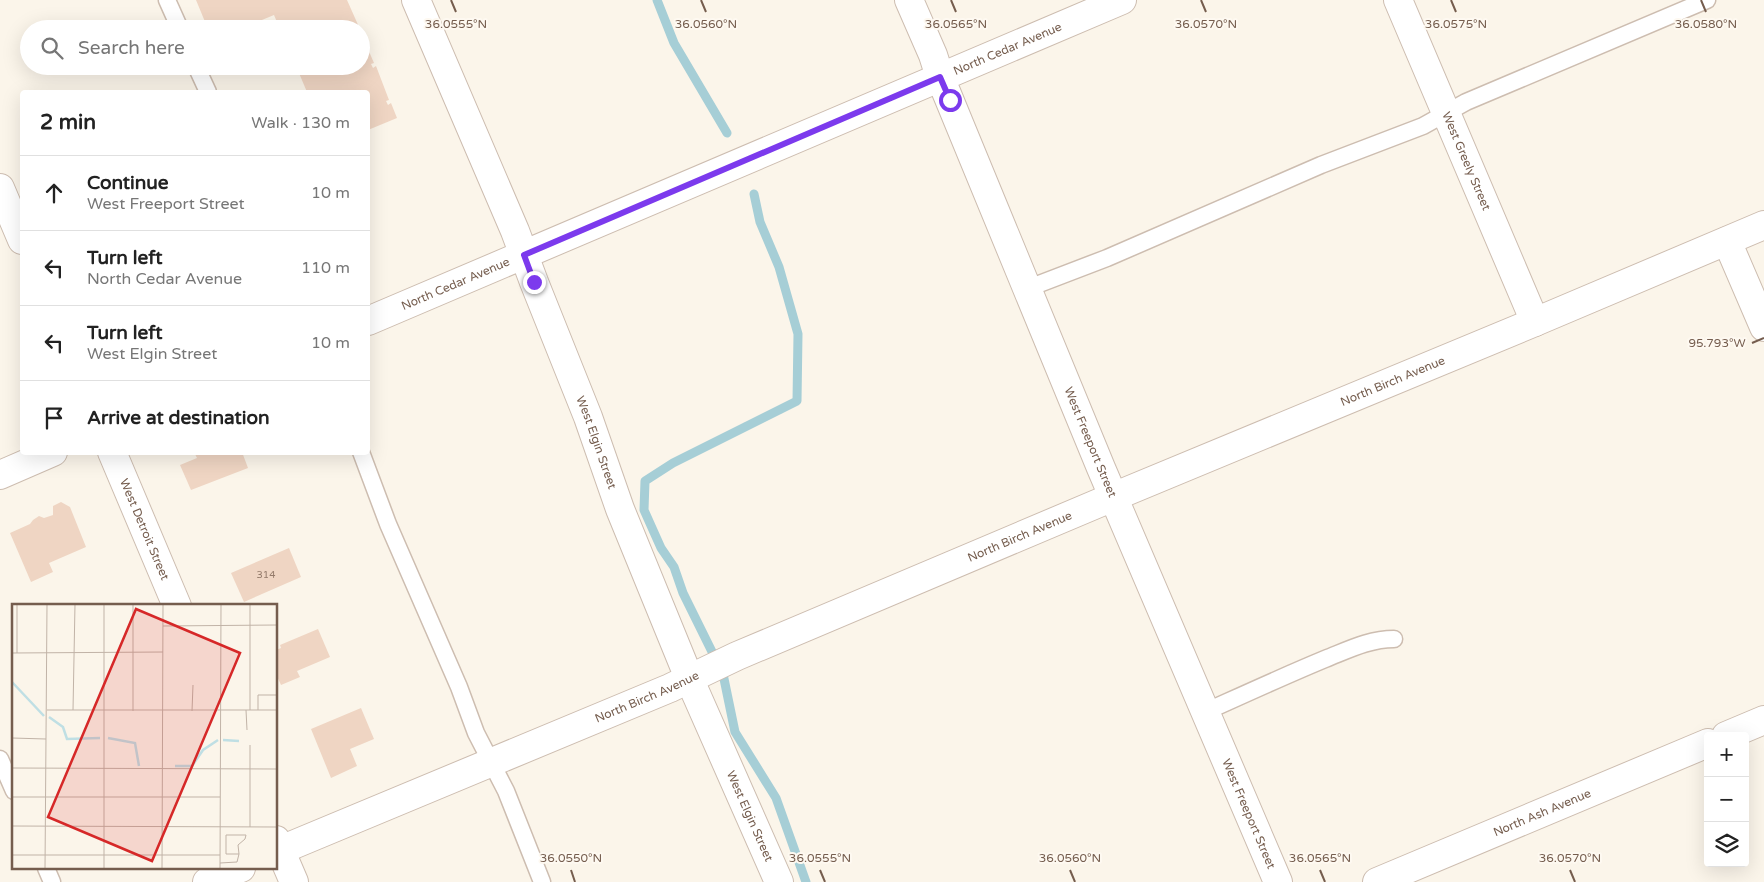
<!DOCTYPE html>
<html lang="en">
<head>
<meta charset="utf-8">
<style>
  body { margin:0; font-family:"Varela Round",sans-serif; background:#f6f6f6; color:#222 }
  .controls { position:absolute; right:15px; bottom:15px; display:grid; overflow:hidden; border-radius:5px; box-shadow:0 5px 20px #0002 }
  .controls button { width:45px; height:45px; display:grid; place-items:center; padding:0; border:0; border-bottom:1px solid #e0e0e0; background:#fff; color:#222; font:25px sans-serif }
  .stop { position:absolute; width:15px; height:15px; margin:-11px; border:4px solid #7c3aed; border-radius:50%; background:#fff }
  .stop.end { background:#7c3aed; border-color:#fff; box-shadow:0 1px 5px #0008 }
  .list { margin:0; padding:0; list-style:none }
  h2 { display:flex; justify-content:space-between; align-items:center; height:65px; margin:0; padding:0 20px; font-size:21px }
  h2 small { font-size:16px; font-weight:400; color:#767676 }
  .list li { display:grid; grid-template-columns:32px 1fr auto; gap:15px; align-items:center; box-sizing:border-box; height:75px; padding:0 20px; border-top:1px solid #e0e0e0 }
  .list b { display:block; font-size:19px; white-space:nowrap }
  .list p { margin:0; font-size:16px; white-space:nowrap; color:#767676 }
  .list em { font-size:16px; font-style:normal; color:#767676 }
  .icon { flex:none; width:28px; height:28px; fill:none; stroke:currentColor; stroke-width:2; stroke-linecap:round; stroke-linejoin:round }
  .map { position:relative; flex:none; width:1764px; height:882px; overflow:hidden }
  .search { position:absolute; background:#fff; box-shadow:0 5px 20px #0002; left:20px; top:20px; width:350px; height:55px; display:flex; align-items:center; gap:12px; box-sizing:border-box; padding:0 18px; border-radius:28px; color:#767676; font-size:19px }
  .panel { position:absolute; background:#fff; box-shadow:0 5px 20px #0002; left:20px; top:90px; width:350px; height:365px; border-radius:5px }
  .map>svg:first-child { display:block }
  .lines { fill:none; stroke-linecap:round; stroke-linejoin:round }
  .stream { stroke:#a6ced6; stroke-width:9 }
  .building { fill:#efd5c3 }
  .lane-casing { stroke:#cdbdb0; stroke-width:19 }
  .street-casing { stroke:#cdbdb0; stroke-width:30 }
  .lane { stroke:#fff; stroke-width:16 }
  .street { stroke:#fff; stroke-width:28 }
  .route { stroke:#7c3aed; stroke-width:6 }
  .ticks { fill:none; stroke:#755d4e; stroke-width:2 }
  .labels { text-anchor:middle; dominant-baseline:central; stroke-width:4; stroke-linejoin:round; paint-order:stroke }
  .number-label { font-size:10px; fill:#947b6b }
  .street-label { font-size:12px; fill:#755d4e; stroke:#fef9f1 }
  .inset-river { fill:none; stroke:#bfdfe4; stroke-width:2.5 }
  .inset-road { fill:none; stroke:#c1b3a7; stroke-width:1 }
  .view { fill:#d62828; fill-opacity:0.15; stroke:#d62828; stroke-width:2.5 }
  .inset-edge { fill:none; stroke:#755d4e; stroke-width:2.5 }
  .ticks-label { font-size:12px; text-anchor:middle; fill:#755d4e; stroke:#fef9f1; stroke-width:4; stroke-linejoin:round; paint-order:stroke }
</style>
</head>
<body>
<div class="map">
<svg width="1764" height="882" viewBox="0 0 1764 882">
  <rect width="100%" height="100%" fill="#fbf5ea"/>
  <g class="lines">
    <g class="stream">
      <path d="M657 0 674 43 727 133"/>
      <path d="M754 194 760 222 779 267 798 334 797 401 673 463 645 481 644 510 661 548 674 567 683 593 723 674 735 732 776 798 806 882"/>
    </g>
  </g>
  <g class="building">
    <path d="M196 0H347L359 27 356 29H280L274 15 240 29H208Z"/>
    <path d="M361 33 374 63 371 64 373 68 376 66 389 100 386 101 388 105 391 103 397 118 368 130V92H307L296 66H361Z"/>
    <path d="M194 452H242L248 468 191 490 180 465 197 458Z"/>
    <path d="M61 502 70 507 86 547 49 563 53 572 31 582 10 533 30 524 33 520 39 516 44 518 53 515V506Z"/>
    <path d="M289 548 301 577 244 602 231 573Z"/>
    <path d="M318 629 330 657 297 671 300 677 281 685 276 674V650L281 648 280 645Z"/>
    <path d="M361 708 374 739 350 749 357 766 331 778 311 729Z"/>
  </g>
  <g class="lines">
    <defs>
      <g id="lane">
        <path d="M167 0 180 29"/>
        <path d="M196 66 208 92"/>
        <path d="M1026 289 1107 258 1321 165 1423 126 1466 102 1707 0"/>
        <path d="M361 452 388 524 459 687 476 733 506 791 542 882"/>
        <path d="M1205 712C1245 694 1284 676 1325 659 1348 650 1369 639 1394 639"/>
        <path d="M0 759 14 791"/>
        <path d="M46 868 52 882"/>
      </g>
      <g id="street">
        <path id="s1" d="M416 0 515 231 534 282 588 417 620 509 689 678 779 882"/>
        <path id="s2" d="M909 0 933 55 940 77 1101 468 1278 882"/>
        <path id="s3" d="M1398 0 1535 322"/>
        <path d="M0 188 22 240"/>
        <path d="M1727 241 1764 327"/>
        <path id="s4" d="M368 321 1122 0"/>
        <path id="s5" d="M112 452 177 606"/>
        <path d="M0 475 53 452"/>
        <path d="M1726 736 1764 720"/>
        <path d="M276 840 294 882"/>
        <path id="s6" d="M276 852 670 688 737 656 1113 497 1535 322 1764 225"/>
        <path d="M207 882 241 868"/>
        <path id="s7" d="M1377 882 1708 743"/>
      </g>
    </defs>
    <use href="#lane" class="lane-casing"/>
    <use href="#street" class="street-casing"/>
    <use href="#lane" class="lane"/>
    <use href="#street" class="street"/>
  </g>
  <g class="lines">
    <path class="route" d="M534 282 524 255 940 77 950 100"/>
  </g>
  <path class="ticks" d="M451 0 456 12M701 0 706 12M951 0 956 12M1201 0 1206 12M1451 0 1456 12M1701 0 1706 12M1752 343 1764 338M571 870 575 882M820 870 825 882M1070 870 1075 882M1320 870 1325 882M1570 870 1575 882"/>
  <g class="labels">
    <g class="number-label">
      <text x="266" y="575">314</text>
    </g>
    <g class="street-label">
      <text stroke="none"><textPath href="#s4" startOffset="695">North Cedar Avenue</textPath></text>
      <text stroke="none"><textPath href="#s3" startOffset="175">West Greely Street</textPath></text>
      <text stroke="none"><textPath href="#s4" startOffset="95">North Cedar Avenue</textPath></text>
      <text stroke="none"><textPath href="#s6" startOffset="1212">North Birch Avenue</textPath></text>
      <text stroke="none"><textPath href="#s1" startOffset="478">West Elgin Street</textPath></text>
      <text stroke="none"><textPath href="#s2" startOffset="478">West Freeport Street</textPath></text>
      <text stroke="none"><textPath href="#s5" startOffset="84">West Detroit Street</textPath></text>
      <text stroke="none"><textPath href="#s6" startOffset="808">North Birch Avenue</textPath></text>
      <text stroke="none"><textPath href="#s6" startOffset="402">North Birch Avenue</textPath></text>
      <text stroke="none"><textPath href="#s7" startOffset="179">North Ash Avenue</textPath></text>
      <text stroke="none"><textPath href="#s2" startOffset="882">West Freeport Street</textPath></text>
      <text stroke="none"><textPath href="#s1" startOffset="882">West Elgin Street</textPath></text>
    </g>
  </g>
  <g transform="translate(12 604)">
    <rect width="265" height="265" fill="#fbf5ea"/>
    <path class="inset-river" d="M0 78 32 112M37 113 51 123 55 135 88 134M96 134 123 139 127 162M211 136 227 137M163 162H180L191 146 206 136"/>
    <path class="inset-road" d="M121 0V107M238 0V106M151 22 265 21M0 49 151 48M5 49V0M35 106H265M61 106 63 0M234 106 235 126M246 106V91H265M180 107 181 81M0 134 34 135M238 141V223M0 164 265 165M0 193H208M0 222 265 223M0 251H208M208 259 225 258 227 250 226 241 233 235 234 231H214V250H227M33 265 35 0M92 265V0M150 265 151 0M208 265 209 0"/>
    <path class="view" d="M124 5 228 49 140 257 36 213Z"/>
    <rect width="265" height="265" class="inset-edge"/>
  </g>
  <g class="ticks-label">
    <text x="456" y="28">36.0555°N</text>
    <text x="706" y="28">36.0560°N</text>
    <text x="956" y="28">36.0565°N</text>
    <text x="1206" y="28">36.0570°N</text>
    <text x="1456" y="28">36.0575°N</text>
    <text x="1706" y="28">36.0580°N</text>
    <text x="1717" y="347">95.793°W</text>
    <text x="571" y="862">36.0550°N</text>
    <text x="820" y="862">36.0555°N</text>
    <text x="1070" y="862">36.0560°N</text>
    <text x="1320" y="862">36.0565°N</text>
    <text x="1570" y="862">36.0570°N</text>
  </g>
</svg>
<div class="controls">
<button>+</button>
<button>−</button>
<button><svg class="icon" aria-label="layers" viewBox="0 0 24 24"><path d="M12 4l9 5-9 5-9-5zM3 14l9 5 9-5"/></svg></button>
</div>
<div class="stop" style="left:950px;top:100px"></div>
<div class="stop end" style="left:534px;top:282px"></div>
<div class="search"><svg class="icon" aria-label="search" viewBox="0 0 24 24"><circle cx="10" cy="10" r="6"/><path d="M15 15l6 6"/></svg>Search here</div>
<section class="panel">
<h2>2 min<small>Walk · 130 m</small></h2>
<ul class="list">
<li><svg class="icon" aria-label="ahead" viewBox="0 0 24 24"><path d="M12 20V5M6 11l6-6 6 6"/></svg><div><b>Continue</b><p>West Freeport Street</p></div><em>10 m</em></li>
<li><svg class="icon" aria-label="left" viewBox="0 0 24 24"><path d="M17 20v-9H6M10 6l-5 5 5 5"/></svg><div><b>Turn left</b><p>North Cedar Avenue</p></div><em>110 m</em></li>
<li><svg class="icon" aria-label="left" viewBox="0 0 24 24"><path d="M17 20v-9H6M10 6l-5 5 5 5"/></svg><div><b>Turn left</b><p>West Elgin Street</p></div><em>10 m</em></li>
<li><svg class="icon" aria-label="arrive" viewBox="0 0 24 24"><path d="M6 21V4h12l-3 4 3 4H6"/></svg><div><b>Arrive at destination</b></div></li>
</ul>
</section>
</div>
</body>
</html>
